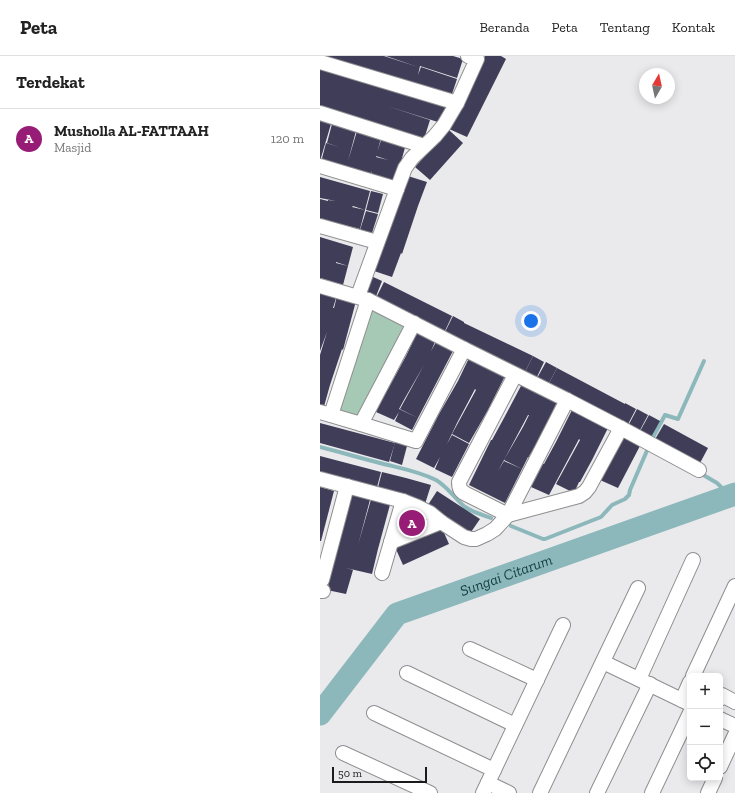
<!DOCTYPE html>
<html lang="id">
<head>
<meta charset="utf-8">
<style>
  body { margin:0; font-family:"Zilla Slab",serif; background:#f2f2f2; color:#222 }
  .controls { position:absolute; right:12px; bottom:12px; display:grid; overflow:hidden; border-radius:6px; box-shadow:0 2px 10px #0003 }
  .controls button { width:36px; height:36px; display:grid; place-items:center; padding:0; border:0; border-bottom:1px solid #e0e0e0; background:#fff; color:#222; font:20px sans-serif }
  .compass { position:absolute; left:319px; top:12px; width:36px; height:36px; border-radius:50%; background:#fff; box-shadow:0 2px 10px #0003; rotate:9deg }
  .scale { position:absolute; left:12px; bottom:10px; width:95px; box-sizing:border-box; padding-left:4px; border:2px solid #1b1b1c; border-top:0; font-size:11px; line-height:14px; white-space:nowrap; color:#1b1b1c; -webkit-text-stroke:3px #eaeaec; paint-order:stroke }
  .you { position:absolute; left:211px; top:265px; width:14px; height:14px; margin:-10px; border:3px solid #fff; border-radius:50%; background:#1a73e8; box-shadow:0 0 0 6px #1a73e833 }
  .badge { display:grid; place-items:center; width:26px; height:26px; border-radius:50%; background:#971c75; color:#fff; font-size:13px; font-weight:700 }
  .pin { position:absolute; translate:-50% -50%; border:2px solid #fff; box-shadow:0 1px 4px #0006 }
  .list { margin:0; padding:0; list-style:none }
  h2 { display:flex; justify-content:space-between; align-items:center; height:52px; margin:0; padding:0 16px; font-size:17px }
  h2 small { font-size:13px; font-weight:400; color:#767676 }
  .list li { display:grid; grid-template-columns:26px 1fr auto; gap:12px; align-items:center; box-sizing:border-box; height:60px; padding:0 16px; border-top:1px solid #e0e0e0 }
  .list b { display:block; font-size:15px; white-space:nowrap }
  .list p { margin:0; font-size:13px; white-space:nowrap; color:#767676 }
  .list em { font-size:13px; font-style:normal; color:#767676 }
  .icon { flex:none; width:22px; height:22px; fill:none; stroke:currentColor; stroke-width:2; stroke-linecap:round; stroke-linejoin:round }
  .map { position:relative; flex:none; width:415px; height:737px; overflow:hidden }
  header { display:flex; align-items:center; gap:24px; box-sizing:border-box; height:56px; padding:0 20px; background:#fff; border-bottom:1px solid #e0e0e0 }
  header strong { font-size:19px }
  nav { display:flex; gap:22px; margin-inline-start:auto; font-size:14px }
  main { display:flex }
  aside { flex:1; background:#fff }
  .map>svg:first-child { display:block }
  .green { fill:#a6c9b5 }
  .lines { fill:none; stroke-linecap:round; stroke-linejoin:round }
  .stream { stroke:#8db8bb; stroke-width:4 }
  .river { stroke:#8db8bb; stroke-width:23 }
  .building { fill:#403d59 }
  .minor-casing { stroke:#8e8e90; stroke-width:16 }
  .minor { stroke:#fff; stroke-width:14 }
  .labels { text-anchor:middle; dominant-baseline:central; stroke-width:4; stroke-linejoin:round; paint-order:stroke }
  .water-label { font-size:15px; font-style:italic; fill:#113c3e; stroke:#eaeaec }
</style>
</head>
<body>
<header>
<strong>Peta</strong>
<nav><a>Beranda</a><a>Peta</a><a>Tentang</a><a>Kontak</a></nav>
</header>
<main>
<aside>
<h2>Terdekat<small></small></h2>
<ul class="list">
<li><span class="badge">A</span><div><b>Musholla AL-FATTAAH</b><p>Masjid</p></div><em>120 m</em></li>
</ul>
</aside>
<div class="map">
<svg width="415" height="737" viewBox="0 0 415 737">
  <rect width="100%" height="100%" fill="#eaeaec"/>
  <path class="green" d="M48 244 94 267 41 368 11 359Z"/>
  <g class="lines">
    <g class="stream">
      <path d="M332 383 345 359 358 363 384 305"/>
      <path d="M0 391C20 396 40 402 60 407 79 412 98 415 116 424 128 431 135 443 145 451 152 456 163 459 171 462"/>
      <path d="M380 417 397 427 410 440"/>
      <path d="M191 470 223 483H225L281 461 292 449 305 443 309 439 310 434 329 390"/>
    </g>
    <path class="river" id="s1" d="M0 658 77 558 415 438"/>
  </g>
  <g class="building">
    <path d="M0 0H64L98 11 66 0H133L143 3 137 22 100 10 98 19 101 11 137 23 131 41Z"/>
    <path d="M165 0H181L186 3 147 81 129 73Z"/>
    <path d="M0 9 127 48 121 67 67 50 110 64 104 83 0 51Z"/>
    <path d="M0 65 11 68 0 105Z"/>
    <path d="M12 68 36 75 28 105 37 75 61 82 56 101 50 100 56 101 68 104 56 100 62 81 86 88 75 127 51 120 52 115 50 120 1 106 6 87 19 91 7 87Z"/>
    <path d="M129 74 143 87 110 124 95 111Z"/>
    <path d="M88 120 107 126 98 150 82 198 81 197 72 221 54 215 63 191Z"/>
    <path d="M0 121 50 135 45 154 33 150 32 151 45 154 40 173 0 163V143L8 145V144L16 145 0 142Z"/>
    <path d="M51 135 63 138 58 157 46 154Z"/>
    <path d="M46 155 58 158 52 177 40 174Z"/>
    <path d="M0 181 33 191 28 210 16 206V207L28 210 23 229 0 222V202L4 203 0 202Z"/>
    <path d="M51 220 62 225 55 243 44 239Z"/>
    <path d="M64 226 132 260 124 277 55 244Z"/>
    <path d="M0 235 17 239 13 252H14L17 240 36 245 23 294 22 293 10 329 3 354 0 353V299L7 276 0 295Z"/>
    <path d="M133 260 144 266V267L213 300 204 318 124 278Z"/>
    <path d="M97 277 115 286 111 295 116 286 133 295 98 362 80 353 104 309 85 342 79 353 98 362 92 374 75 365 79 356 74 364 56 356 67 333H68L86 300Z"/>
    <path d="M213 300 224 306 216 323 204 318Z"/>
    <path d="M149 302 185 320 168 354 149 387 132 378 156 334 155 333 137 367 127 388 132 379 149 388 132 421 115 413 120 401 114 412 96 403 119 358 138 325Z"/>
    <path d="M226 306 237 312 228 329 216 324Z"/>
    <path d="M237 312 305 348V347L316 353 307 370 228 329Z"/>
    <path d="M202 328 237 346 221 380 208 402V401L202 413 184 404 203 371 209 359H208L184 404 180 402 184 404 178 415 184 405 202 413 185 447 167 438 173 427 167 438 149 429 171 384H172L184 362Z"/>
    <path d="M253 352 289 370 272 404 260 426H259L254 437 236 428 260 384 259 383 229 439 211 431 223 408H224L236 386Z"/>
    <path d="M317 353 328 359 319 376 308 370Z"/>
    <path d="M329 359 340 365 330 383 319 377Z"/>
    <path d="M0 367 75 387 69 406 0 387Z"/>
    <path d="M344 368 388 392 379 409 334 385Z"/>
    <path d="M303 379 321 388 298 432 280 424Z"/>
    <path d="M75 386 87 390 82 409 70 405Z"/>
    <path d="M0 400 61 416 56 435 0 420Z"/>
    <path d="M62 416 86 422 85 427 86 422 111 429 105 448 57 435Z"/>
    <path d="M0 431 14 435 1 485H0Z"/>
    <path d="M117 435 160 463 149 479 106 452Z"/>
    <path d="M32 436 51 440 38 489 52 440 71 445 58 493 52 518 26 512 33 514 26 538 7 534 22 472Z"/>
    <path d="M84 449 112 463 92 474 79 467Z"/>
    <path d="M121 470 129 488 83 509 75 491Z"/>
  </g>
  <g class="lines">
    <defs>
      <g id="minor">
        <path d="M0 6 137 47"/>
        <path d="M0 57 104 90"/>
        <path d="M0 110 77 133 38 240"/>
        <path d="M77 133 85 112 92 102 115 80 124 69 137 47 157 3 148 0"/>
        <path d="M0 170 57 186"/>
        <path d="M0 230 48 244 144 293 247 344 188 459 175 473 167 478 156 483H151L144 481 121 466 110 457 98 451 83 445 0 423"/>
        <path d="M195 319 139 426C139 432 140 435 146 438L188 459 259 440 265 436 269 431 301 372"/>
        <path d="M247 344 301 372 379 414"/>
        <path d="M0 356 41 368 96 385 144 293"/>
        <path d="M11 359 48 244"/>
        <path d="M41 368 94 267"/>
        <path d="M71 486 121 466"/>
        <path d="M62 517 83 445"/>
        <path d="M2 524 27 430"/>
        <path d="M0 535H3"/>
        <path d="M150 593 217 624"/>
        <path d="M283 606 370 648"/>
        <path d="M87 617 195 669"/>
        <path d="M373 620 415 530"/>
        <path d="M319 623 373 504"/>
        <path d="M400 643 402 639 415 646"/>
        <path d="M362 644 370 626"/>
        <path d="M54 657 174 714"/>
        <path d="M400 663 415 670"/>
        <path d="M23 697 110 737"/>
        <path d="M400 711 415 679"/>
        <path d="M168 727 189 737"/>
        <path d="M163 737 243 569"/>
        <path d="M220 737 318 532"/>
        <path d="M277 737 330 628"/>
        <path d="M332 737 370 657"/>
        <path d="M388 737 395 722"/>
      </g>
    </defs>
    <use href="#minor" class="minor-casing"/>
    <use href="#minor" class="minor"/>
  </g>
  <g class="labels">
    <g class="water-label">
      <text stroke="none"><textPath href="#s1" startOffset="242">Sungai Citarum</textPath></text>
    </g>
  </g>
</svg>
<div class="controls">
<button>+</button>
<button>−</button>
<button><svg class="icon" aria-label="locate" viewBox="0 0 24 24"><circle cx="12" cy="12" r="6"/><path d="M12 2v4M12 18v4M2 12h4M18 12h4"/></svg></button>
</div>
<svg class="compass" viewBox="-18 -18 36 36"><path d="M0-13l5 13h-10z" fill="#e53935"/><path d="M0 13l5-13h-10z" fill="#767676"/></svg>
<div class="scale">50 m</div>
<div class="you"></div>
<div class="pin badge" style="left:92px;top:467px">A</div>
</div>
</main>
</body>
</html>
